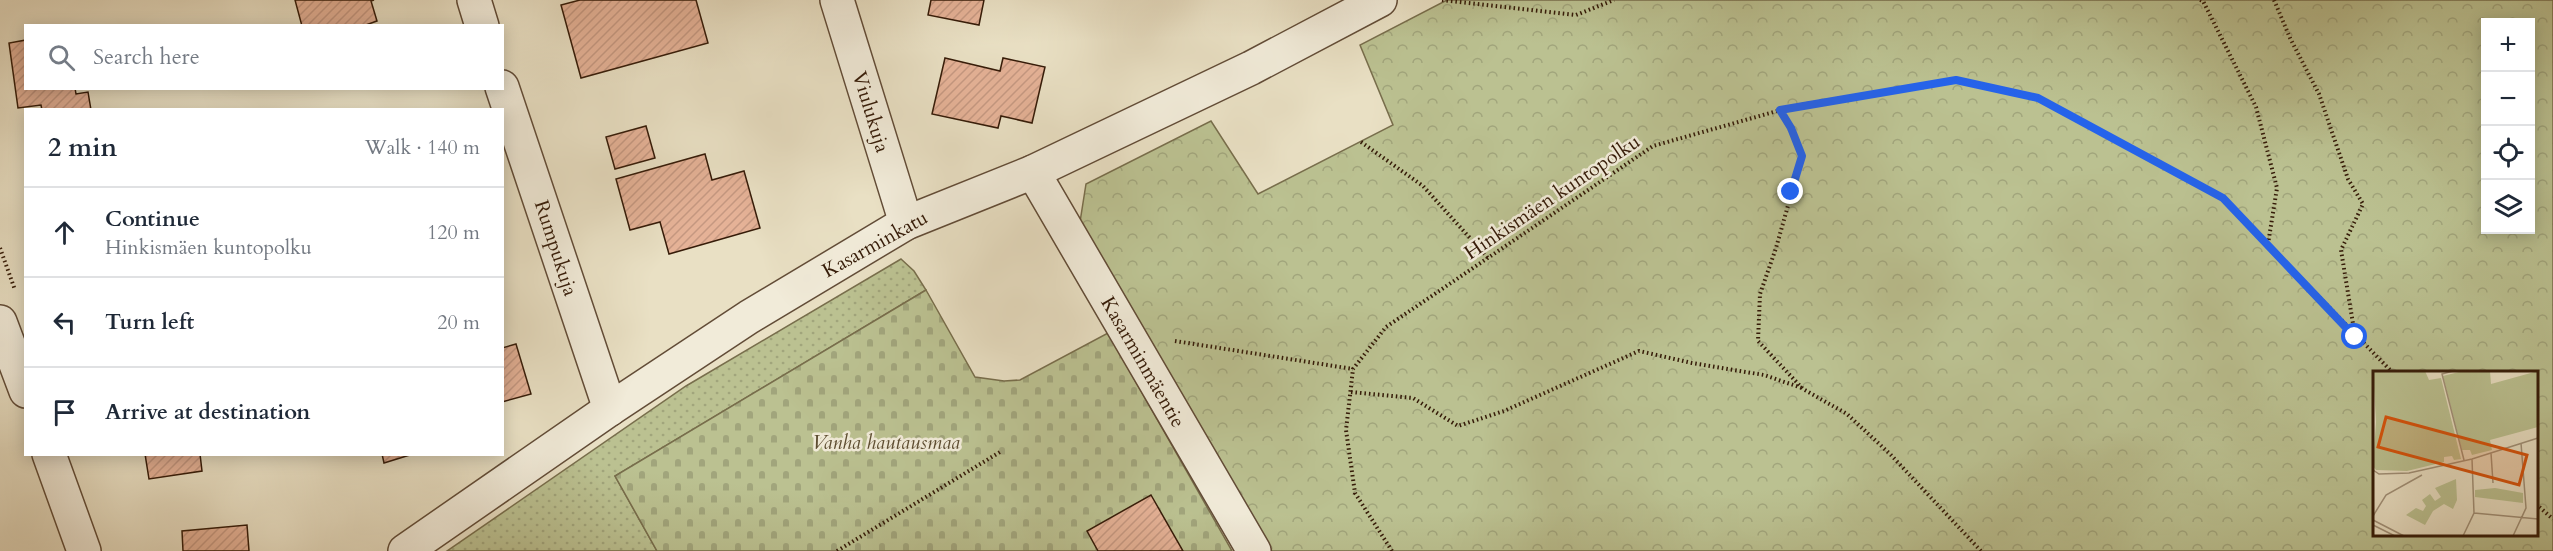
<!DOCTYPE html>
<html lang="en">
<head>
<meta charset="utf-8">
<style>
  body { margin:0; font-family:Cardo,serif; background:#f2f2f3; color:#1f2937 }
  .controls { position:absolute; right:18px; top:18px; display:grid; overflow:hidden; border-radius:0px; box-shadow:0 3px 15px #0003 }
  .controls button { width:54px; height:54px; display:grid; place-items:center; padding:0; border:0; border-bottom:2px solid #e0e1e3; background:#fff; color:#1f2937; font:30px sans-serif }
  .stop { position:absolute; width:18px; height:18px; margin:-14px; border:4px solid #2563eb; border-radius:50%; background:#fff }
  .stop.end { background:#2563eb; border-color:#fff; box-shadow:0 2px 6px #0008 }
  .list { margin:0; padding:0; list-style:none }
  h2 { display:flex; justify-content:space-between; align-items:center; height:78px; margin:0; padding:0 24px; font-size:26px }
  h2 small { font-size:20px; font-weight:400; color:#747a83 }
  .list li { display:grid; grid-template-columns:39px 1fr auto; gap:18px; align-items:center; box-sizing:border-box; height:90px; padding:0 24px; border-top:2px solid #e0e1e3 }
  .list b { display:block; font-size:22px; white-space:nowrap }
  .list p { margin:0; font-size:20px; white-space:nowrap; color:#747a83 }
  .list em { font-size:20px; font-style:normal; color:#747a83 }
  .icon { flex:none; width:33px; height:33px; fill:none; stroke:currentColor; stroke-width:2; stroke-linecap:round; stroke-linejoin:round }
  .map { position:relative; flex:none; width:2553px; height:551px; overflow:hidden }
  .search { position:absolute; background:#fff; box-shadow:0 3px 15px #0003; left:24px; top:24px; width:480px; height:66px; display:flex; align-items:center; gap:15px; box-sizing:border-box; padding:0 21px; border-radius:0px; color:#747a83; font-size:22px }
  .panel { position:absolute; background:#fff; box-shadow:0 3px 15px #0003; left:24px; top:108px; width:480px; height:348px; border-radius:0px }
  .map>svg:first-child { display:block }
  .grass { fill:url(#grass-dots); stroke:#786e4c; stroke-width:1.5 }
  .forest { fill:url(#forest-crowns); stroke:#786e4c; stroke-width:1.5; fill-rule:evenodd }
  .cemetery { fill:url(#cemetery-stones); stroke:#786e4c; stroke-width:1.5 }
  .building { fill:url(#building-hatch); stroke:#351b08; stroke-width:1.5 }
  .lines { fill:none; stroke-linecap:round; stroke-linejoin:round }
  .minor-casing { stroke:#624c37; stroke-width:36 }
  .path { stroke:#351b08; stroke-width:4; stroke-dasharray:1.5 3; stroke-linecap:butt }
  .minor { stroke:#f1ebd9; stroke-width:33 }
  .route { stroke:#2563eb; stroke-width:8 }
  .labels { text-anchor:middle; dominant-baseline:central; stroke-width:5; stroke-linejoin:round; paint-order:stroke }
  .street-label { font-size:20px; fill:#351b08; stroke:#f1ebd9 }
  .park-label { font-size:20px; font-style:italic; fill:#5d4d31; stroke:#f1ebd9 }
  .inset-road { fill:none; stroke:#a19179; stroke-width:1.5 }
  .view { fill:#d6530c; fill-opacity:0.15; stroke:#d6530c; stroke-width:3 }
  .inset-edge { fill:none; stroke:#351b08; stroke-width:3 }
</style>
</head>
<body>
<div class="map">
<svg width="2553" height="551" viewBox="0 0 2553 551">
  <defs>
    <pattern id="grass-dots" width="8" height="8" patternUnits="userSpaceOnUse" patternTransform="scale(1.5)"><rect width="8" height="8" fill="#bbc191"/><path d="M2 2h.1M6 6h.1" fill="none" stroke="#a1a57c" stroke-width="1.8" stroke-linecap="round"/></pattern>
    <pattern id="forest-crowns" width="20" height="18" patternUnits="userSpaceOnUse" patternTransform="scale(1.5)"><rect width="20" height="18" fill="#bbc191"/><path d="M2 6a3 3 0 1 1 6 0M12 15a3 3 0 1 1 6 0" fill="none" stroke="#a1a57c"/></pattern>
    <pattern id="cemetery-stones" width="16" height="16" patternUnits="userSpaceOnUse" patternTransform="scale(1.5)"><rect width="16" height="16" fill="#bbc191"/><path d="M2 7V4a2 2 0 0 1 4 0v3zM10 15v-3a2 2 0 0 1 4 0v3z" fill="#a1a57c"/></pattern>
    <pattern id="building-hatch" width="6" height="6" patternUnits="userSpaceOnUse" patternTransform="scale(1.5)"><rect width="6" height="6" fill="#e5b297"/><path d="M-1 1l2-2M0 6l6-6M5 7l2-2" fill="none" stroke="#c59881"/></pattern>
  </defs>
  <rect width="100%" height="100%" fill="#e9e0c4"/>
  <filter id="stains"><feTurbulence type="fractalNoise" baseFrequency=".00333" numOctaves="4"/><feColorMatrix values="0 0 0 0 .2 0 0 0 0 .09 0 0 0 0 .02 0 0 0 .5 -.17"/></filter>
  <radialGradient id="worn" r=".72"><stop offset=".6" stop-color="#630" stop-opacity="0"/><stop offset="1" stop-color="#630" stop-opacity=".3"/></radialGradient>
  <path class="grass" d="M901 259 914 271 926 290 615 476 657 551H447L686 386Z"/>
  <path class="forest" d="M1447 0H2553V551H1272L1080 222 1086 184 1211 121 1258 194 1393 125 1360 45ZM2486 22H2530V230H2486ZM2374 372H2536V534H2374Z"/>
  <path class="cemetery" d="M926 290 975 377 1004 381 1020 380 1108 333 1232 551H657L615 476Z"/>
  <g class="building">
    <path d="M295 0H374L371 1 377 21 363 26H302Z"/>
    <path d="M580 0H696L708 43 581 78 561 5Z"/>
    <path d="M931 0H984L979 25 928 15Z"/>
    <path d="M26 40V88H75L76 94 88 92 91 110H42L41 105 18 108 9 43Z"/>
    <path d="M945 58 1000 71 1003 58 1045 67 1032 123 1001 116 998 128 932 114Z"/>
    <path d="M646 126 655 158 615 169 606 137Z"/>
    <path d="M705 154 712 180 744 171 760 228 669 254 660 222 630 230 616 179Z"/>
    <path d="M516 344 531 394 502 402V348Z"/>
    <path d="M145 454H200L202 471 149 479Z"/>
    <path d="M382 454H413L384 463Z"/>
    <path d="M1151 495 1183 551H1098L1087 531Z"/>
    <path d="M247 525 249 551H183L182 531Z"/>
  </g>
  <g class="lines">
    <defs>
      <g id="minor">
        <path d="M474 0 482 26"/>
        <path d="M837 0 906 223"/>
        <path d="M502 87 610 409"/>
        <path d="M1033 172 1254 551"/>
        <path d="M0 322 26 391"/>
        <path d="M49 454 84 551"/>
        <path d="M405 551 610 409 749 317 906 223 1033 172 1251 68 1380 0"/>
      </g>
    </defs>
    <use href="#minor" class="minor-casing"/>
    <g class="path">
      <path d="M1442 0 1576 15 1614 0"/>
      <path d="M2200 0 2203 1 2256 107 2277 188 2268 244"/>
      <path d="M2274 0 2290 38 2319 94 2348 179 2363 204 2341 250 2355 336"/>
      <path d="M1780 110 1791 128 1802 156 1776 248 1760 294 1758 341 1803 389 1847 414 1890 454 1981 551"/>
      <path d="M1361 142 1423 186 1488 258"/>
      <path d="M0 248 15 290"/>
      <path d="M1175 341 1353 369"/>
      <path d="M1351 392 1413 398 1458 426 1504 411 1639 351 1692 363 1764 375 1802 388"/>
      <path d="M2536 504 2553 519"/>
      <path d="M837 551 1000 452"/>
      <path d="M1392 551 1355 493 1346 430 1353 369 1386 327 1653 146 1795 106 1956 79 2038 98 2223 198 2392 372"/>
    </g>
    <use href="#minor" class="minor"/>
  </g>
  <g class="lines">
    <path class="route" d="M1791 192 1802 156 1791 128 1780 110 1956 80 2038 98 2223 198 2355 337"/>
  </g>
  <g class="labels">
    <g class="street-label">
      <text transform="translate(871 112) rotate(73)">Viulukuja</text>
      <text transform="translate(1552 197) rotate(-34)">Hinkismäen kuntopolku</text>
      <text transform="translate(875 244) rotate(-29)">Kasarminkatu</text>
      <text transform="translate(556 248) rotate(72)">Rumpukuja</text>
      <text transform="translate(1143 362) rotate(60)">Kasarminmäentie</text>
    </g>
    <g class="park-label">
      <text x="886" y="442">Vanha hautausmaa</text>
    </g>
  </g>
  <g transform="translate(2373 371)">
    <rect width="165" height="165" fill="#e9e0c4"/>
    <path d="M0 0H52L56 9 68 7 88 88 81 89 79 85 71 86V91L34 100 3 99 0 95 3 51ZM83 108 84 129 80 138 71 133 60 140 52 154 33 144 43 137 50 140 53 135 49 129 57 123 62 130 68 126 62 117ZM122 117 150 122V132L102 126V119Z" fill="#bbc191"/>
    <path d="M90 0H117L118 13 165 0V56L117 69 119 79 99 84 97 79H89L70 5Z" fill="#bbc191"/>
    <path class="inset-road" d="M80 0 69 3 91 89M118 82 120 112M0 99 6 103 36 102 99 88 165 67M101 142 165 148M0 145 13 124 49 104M0 149 31 165M0 154 22 165M90 165 101 142 99 88M140 165 153 137 148 72"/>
    <path class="view" d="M13 46 154 84 146 114 5 76Z"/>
    <rect width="165" height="165" class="inset-edge"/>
  </g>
  <rect width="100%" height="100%" filter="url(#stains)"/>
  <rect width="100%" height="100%" fill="url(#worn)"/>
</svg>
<div class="controls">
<button>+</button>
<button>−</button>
<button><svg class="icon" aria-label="locate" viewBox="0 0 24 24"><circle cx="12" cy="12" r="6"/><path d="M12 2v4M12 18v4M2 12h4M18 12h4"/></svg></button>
<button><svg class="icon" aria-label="layers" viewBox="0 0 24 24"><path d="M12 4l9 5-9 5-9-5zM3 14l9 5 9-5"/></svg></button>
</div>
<div class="stop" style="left:2355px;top:337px"></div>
<div class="stop end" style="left:1791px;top:192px"></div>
<div class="search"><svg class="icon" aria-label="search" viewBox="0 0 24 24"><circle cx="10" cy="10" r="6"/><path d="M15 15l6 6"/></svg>Search here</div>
<section class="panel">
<h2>2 min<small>Walk · 140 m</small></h2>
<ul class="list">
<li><svg class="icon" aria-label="ahead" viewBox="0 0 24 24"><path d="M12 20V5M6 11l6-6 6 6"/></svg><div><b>Continue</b><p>Hinkismäen kuntopolku</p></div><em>120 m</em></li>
<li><svg class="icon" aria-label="left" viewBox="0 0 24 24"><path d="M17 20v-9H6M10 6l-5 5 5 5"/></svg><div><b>Turn left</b></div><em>20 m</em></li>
<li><svg class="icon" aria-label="arrive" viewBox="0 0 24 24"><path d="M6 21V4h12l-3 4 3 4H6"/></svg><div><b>Arrive at destination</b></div></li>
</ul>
</section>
</div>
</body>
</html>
